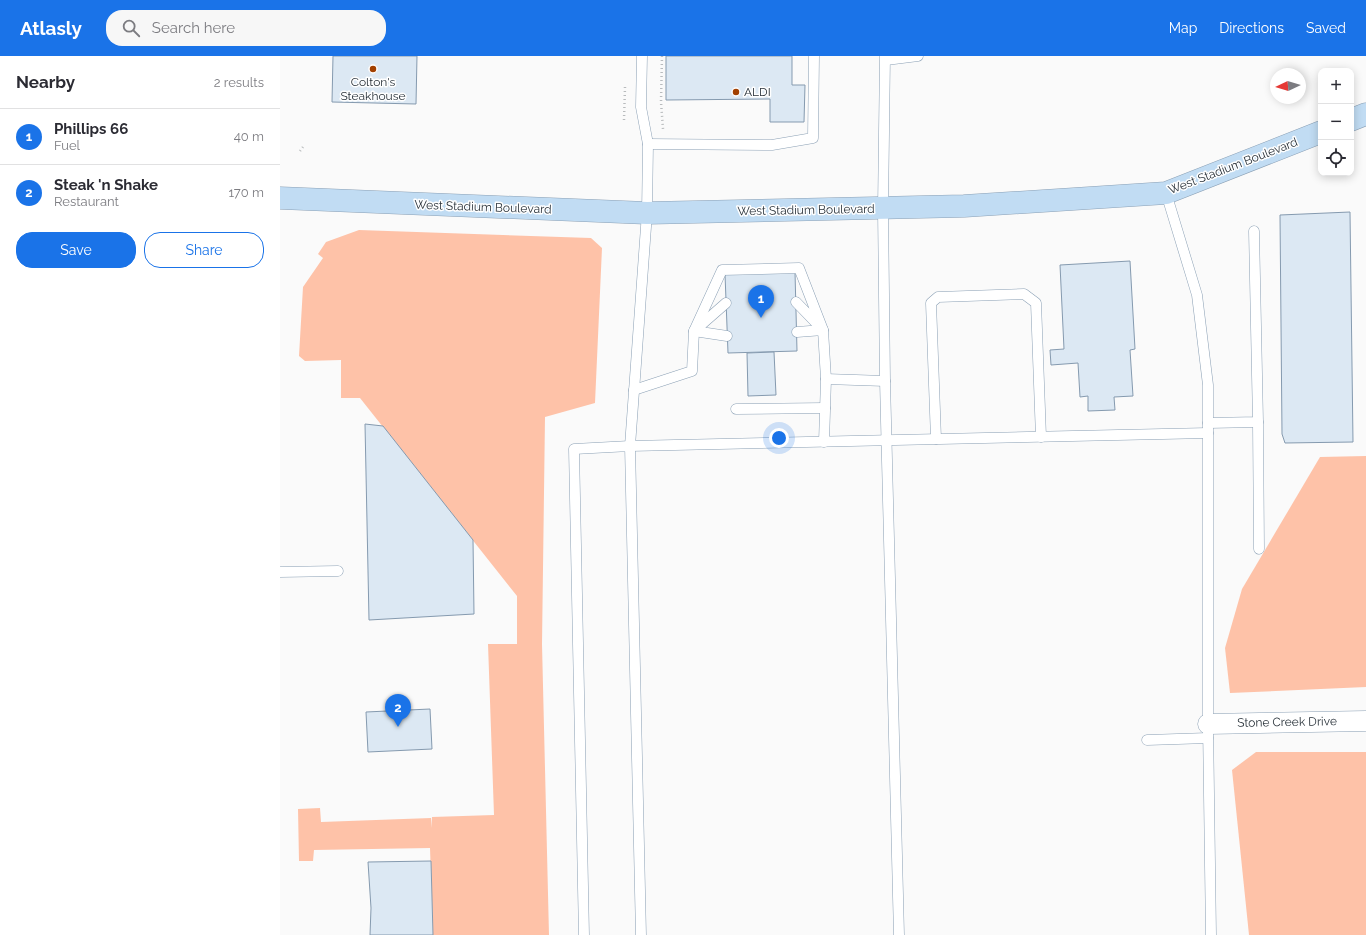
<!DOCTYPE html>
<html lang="en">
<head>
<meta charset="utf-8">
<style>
  body { margin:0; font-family:Raleway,sans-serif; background:#f7f7f7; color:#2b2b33 }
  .controls { position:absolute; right:12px; top:12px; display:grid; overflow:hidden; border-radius:8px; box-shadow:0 2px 10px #0003 }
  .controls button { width:36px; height:36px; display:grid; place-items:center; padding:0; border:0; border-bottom:1px solid #e1e1e2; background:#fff; color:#2b2b33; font:20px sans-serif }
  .compass { position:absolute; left:990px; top:12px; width:36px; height:36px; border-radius:50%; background:#fff; box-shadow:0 2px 10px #0003; rotate:266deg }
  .you { position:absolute; left:499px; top:382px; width:14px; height:14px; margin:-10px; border:3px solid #fff; border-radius:50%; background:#1a73e8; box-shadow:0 0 0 6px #1a73e833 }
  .badge { display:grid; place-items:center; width:26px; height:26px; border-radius:50%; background:#1a73e8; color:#fff; font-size:13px; font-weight:700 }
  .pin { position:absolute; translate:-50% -33px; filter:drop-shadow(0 1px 2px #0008) }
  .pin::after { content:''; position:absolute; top:21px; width:14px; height:12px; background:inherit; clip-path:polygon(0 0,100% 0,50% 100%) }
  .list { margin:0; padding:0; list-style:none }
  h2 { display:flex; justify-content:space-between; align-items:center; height:52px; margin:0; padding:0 16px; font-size:17px }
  h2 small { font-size:13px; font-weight:400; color:#7c7c81 }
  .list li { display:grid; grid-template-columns:26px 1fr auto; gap:12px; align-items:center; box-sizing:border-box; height:56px; padding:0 16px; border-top:1px solid #e1e1e2 }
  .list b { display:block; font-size:15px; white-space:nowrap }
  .list p { margin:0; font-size:13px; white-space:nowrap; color:#7c7c81 }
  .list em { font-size:13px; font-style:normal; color:#7c7c81 }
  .actions { display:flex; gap:8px; padding:12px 16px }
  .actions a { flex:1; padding:9px 0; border:1px solid #1a73e8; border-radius:16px; text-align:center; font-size:14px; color:#1a73e8 }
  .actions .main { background:#1a73e8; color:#fff }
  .icon { flex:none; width:22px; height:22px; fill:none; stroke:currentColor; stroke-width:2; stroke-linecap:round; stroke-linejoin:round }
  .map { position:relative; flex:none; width:1086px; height:879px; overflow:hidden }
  header { display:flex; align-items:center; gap:24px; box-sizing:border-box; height:56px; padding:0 20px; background:#1a73e8; color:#fff }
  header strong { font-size:19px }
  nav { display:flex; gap:22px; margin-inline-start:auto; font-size:14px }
  .search { width:280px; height:36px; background:#f7f7f7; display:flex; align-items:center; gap:10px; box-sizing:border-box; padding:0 14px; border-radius:16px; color:#7c7c81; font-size:15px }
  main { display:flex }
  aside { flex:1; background:#fff }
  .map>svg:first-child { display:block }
  .green { fill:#fec2a8 }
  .building { fill:#dce8f3; stroke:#859aaf }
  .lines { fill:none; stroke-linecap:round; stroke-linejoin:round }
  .service-casing { stroke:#8ba0b5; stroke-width:11 }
  .minor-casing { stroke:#8ba0b5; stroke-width:21 }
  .secondary-casing { stroke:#8ba0b5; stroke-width:23 }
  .path { stroke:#b8bbbd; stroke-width:2.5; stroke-dasharray:1 3; stroke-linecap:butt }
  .service { stroke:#fff; stroke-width:10 }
  .minor { stroke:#fff; stroke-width:20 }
  .secondary { stroke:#c1dcf3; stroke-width:22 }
  .poi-dot { fill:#a24000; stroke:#fff; stroke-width:1.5 }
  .labels { text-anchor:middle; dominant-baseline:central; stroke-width:3; stroke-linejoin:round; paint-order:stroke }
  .poi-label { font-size:12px; fill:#283139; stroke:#fff }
  .street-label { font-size:12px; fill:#283139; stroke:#fff }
</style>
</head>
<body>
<header>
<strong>Atlasly</strong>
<div class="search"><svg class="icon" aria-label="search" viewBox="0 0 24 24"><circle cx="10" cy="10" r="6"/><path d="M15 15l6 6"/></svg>Search here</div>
<nav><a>Map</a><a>Directions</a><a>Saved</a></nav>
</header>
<main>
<aside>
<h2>Nearby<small>2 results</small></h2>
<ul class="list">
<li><span class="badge">1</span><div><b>Phillips 66</b><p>Fuel</p></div><em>40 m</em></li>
<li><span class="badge">2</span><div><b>Steak 'n Shake</b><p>Restaurant</p></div><em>170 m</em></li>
</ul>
<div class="actions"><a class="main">Save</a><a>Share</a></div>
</aside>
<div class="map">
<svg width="1086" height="879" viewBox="0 0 1086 879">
  <rect width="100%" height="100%" fill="#fafafa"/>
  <g class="green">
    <path d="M79 174 311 182 322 192 315 347 265 361 262 588 269 879H153L150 792 34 794 33 805H19L18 753 40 752 41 766 151 762V772L152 761 214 759 208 588H237V540L80 342H61V304L25 305 19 300 23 231 43 202 38 198 46 186Z"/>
    <path d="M1086 400V631L950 637 945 592 962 533 1040 401Z"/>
    <path d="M976 696H1086V879H969L952 714Z"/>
  </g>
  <g class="building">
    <path d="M53 0H137L136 48 52 46Z"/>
    <path d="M386 0H512V29H525L524 66H490V43L386 44Z"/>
    <path d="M1070 156 1073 386 1005 387 1002 378 1000 159Z"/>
    <path d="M850 205 855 293 850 294 853 340 834 341 835 354 808 355V340L800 341 798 307 771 309 770 294 784 293 780 209Z"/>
    <path d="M515 216 517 295 448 297 445 218Z"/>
    <path d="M494 296 496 339 468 340 467 297Z"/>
    <path d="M85 368 103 370 193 484 194 558 89 564Z"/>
    <path d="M150 653 152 693 88 696 86 656Z"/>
    <path d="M151 805 153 879H90L91 852 88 806Z"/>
  </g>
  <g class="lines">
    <defs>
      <g id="service">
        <path d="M362 0 361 51 368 88 367 157 350 390 928 377"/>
        <path d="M605 0 603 153 605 325 619 879"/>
        <path d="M606 4 638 0"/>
        <path d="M368 88 492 89 533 82 534 0"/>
        <path d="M886 137 917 239 928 329V668L931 879"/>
        <path d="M446 247 414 275 447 280"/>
        <path d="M517 276 543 274 546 323"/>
        <path d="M354 334 412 315 414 275 442 214 519 212 543 274 516 246"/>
        <path d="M456 353 545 352"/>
        <path d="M978 366 979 493"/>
        <path d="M928 367 978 366 974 175"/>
        <path d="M656 383 651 247 658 241 744 238 756 247 761 381"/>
        <path d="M544 386 546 323 605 325"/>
        <path d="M0 516 58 515"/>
        <path d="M867 684 928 682"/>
        <path d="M304 879 294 393 350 390 361 879"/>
      </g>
      <path id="minor" d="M928 668 1086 665"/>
      <g id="secondary">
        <path d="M1071 64 1086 58"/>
        <path d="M0 142 367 157 684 150 886 137 1041 76"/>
      </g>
    </defs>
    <use href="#service" class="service-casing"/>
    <use href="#minor" class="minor-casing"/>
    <use href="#secondary" class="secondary-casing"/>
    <g class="path">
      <path d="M382 0 381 46 383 73"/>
      <path d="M344 64 345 31"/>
      <path d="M20 95 23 91"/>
    </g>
    <use href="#service" class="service"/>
    <use href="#minor" class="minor"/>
    <use href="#secondary" class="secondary"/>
  </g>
  <g class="poi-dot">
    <circle cx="93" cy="13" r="4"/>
    <circle cx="456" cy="36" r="4"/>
  </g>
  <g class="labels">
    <g class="poi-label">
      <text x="93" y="26">Colton's<tspan x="93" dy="14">Steakhouse</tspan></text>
      <text x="464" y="36" text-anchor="start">ALDI</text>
    </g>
    <g class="street-label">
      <text transform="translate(953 110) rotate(-21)">West Stadium Boulevard</text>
      <text transform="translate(203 151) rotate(2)">West Stadium Boulevard</text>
      <text transform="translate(526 154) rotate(-1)">West Stadium Boulevard</text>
      <text transform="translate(1007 666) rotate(-1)">Stone Creek Drive</text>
    </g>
  </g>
</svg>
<div class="controls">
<button>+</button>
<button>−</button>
<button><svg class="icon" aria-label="locate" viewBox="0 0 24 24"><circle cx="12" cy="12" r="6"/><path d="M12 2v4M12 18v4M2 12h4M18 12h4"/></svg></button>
</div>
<svg class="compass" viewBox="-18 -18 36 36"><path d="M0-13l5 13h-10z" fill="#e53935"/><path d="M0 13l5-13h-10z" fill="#7c7c81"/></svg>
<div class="you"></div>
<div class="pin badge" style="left:481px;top:262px">1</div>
<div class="pin badge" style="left:118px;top:671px">2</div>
</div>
</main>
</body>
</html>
